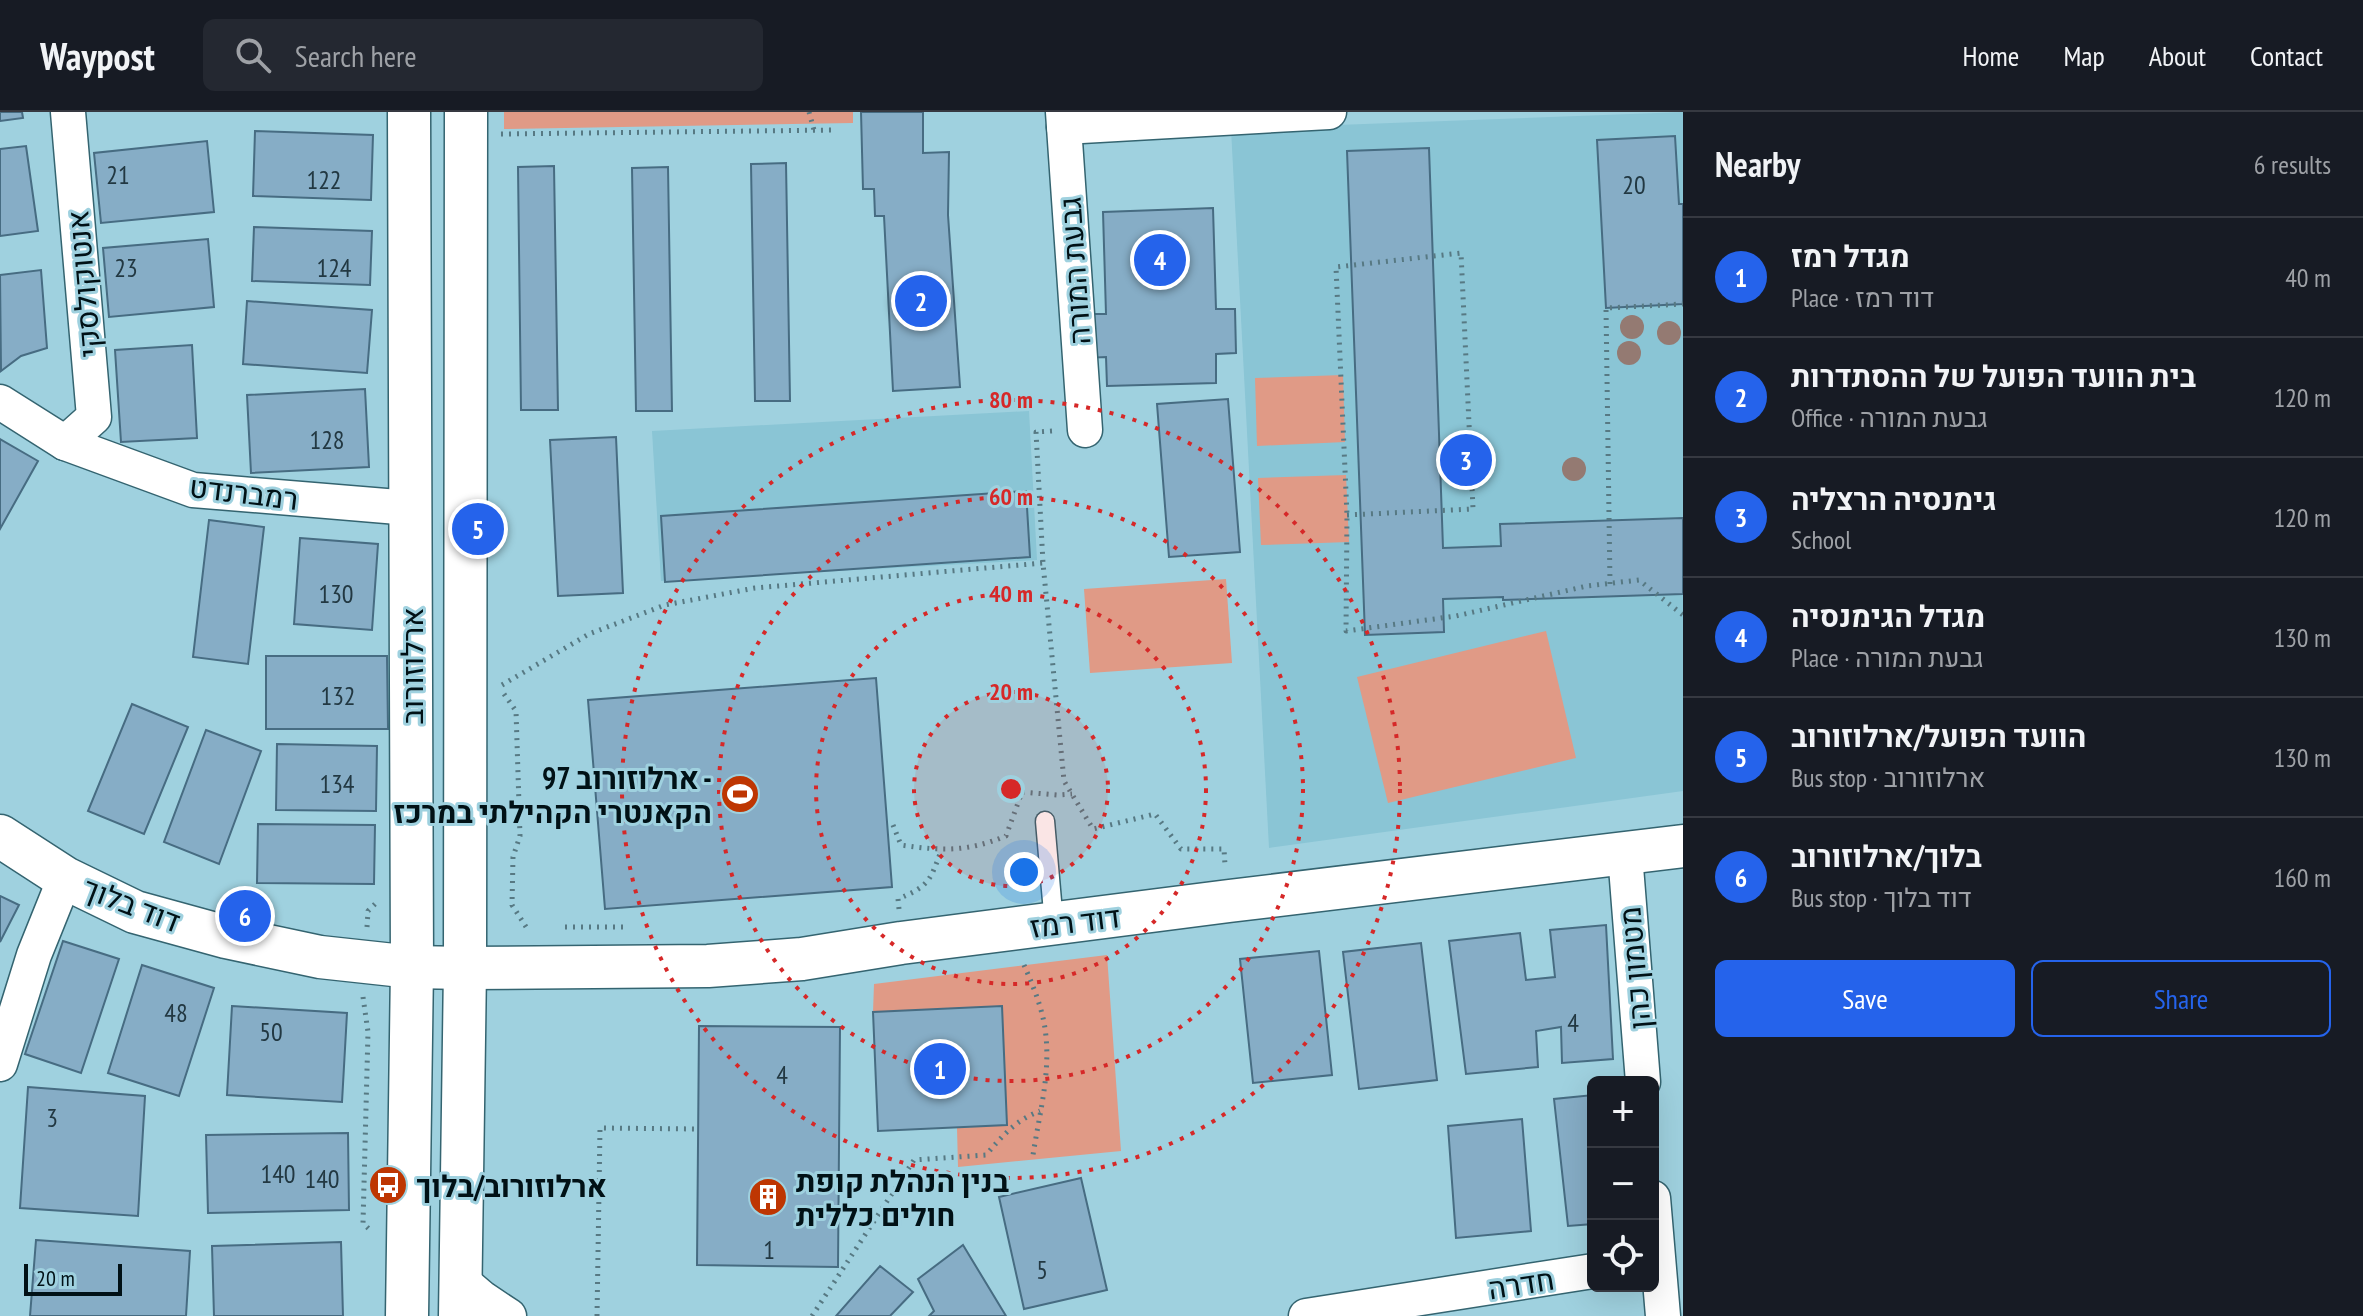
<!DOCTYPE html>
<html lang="en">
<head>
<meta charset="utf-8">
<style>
  body { margin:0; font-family:"PT Sans Narrow",Heebo,sans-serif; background:#242831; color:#f1f3f6 }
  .controls { position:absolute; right:24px; bottom:24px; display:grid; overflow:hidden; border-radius:12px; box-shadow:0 8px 32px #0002 }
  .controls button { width:72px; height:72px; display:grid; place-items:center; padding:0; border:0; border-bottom:2px solid #363941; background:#171b24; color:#f1f3f6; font:40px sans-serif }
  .scale { position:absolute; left:24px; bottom:20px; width:98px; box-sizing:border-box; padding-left:8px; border:4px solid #011116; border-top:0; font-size:22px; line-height:28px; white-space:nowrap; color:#011116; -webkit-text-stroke:6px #9fd1df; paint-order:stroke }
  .you { position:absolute; left:1024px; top:760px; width:28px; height:28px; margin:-20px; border:6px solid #fff; border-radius:50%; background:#1a73e8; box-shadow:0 0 0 12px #1a73e833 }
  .badge { display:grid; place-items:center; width:52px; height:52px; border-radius:50%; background:#2563eb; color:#fff; font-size:26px; font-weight:700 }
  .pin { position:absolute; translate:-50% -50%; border:4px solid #fff; box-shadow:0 2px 8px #0006 }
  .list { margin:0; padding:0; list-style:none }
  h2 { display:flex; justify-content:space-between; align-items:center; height:104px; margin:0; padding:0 32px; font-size:34px }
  h2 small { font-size:26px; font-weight:400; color:#9ea1a6 }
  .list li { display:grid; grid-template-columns:52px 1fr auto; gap:24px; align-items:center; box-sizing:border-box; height:120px; padding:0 32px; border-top:2px solid #363941 }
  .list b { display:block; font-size:30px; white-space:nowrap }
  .list p { margin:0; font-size:26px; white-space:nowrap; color:#9ea1a6 }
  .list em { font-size:26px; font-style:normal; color:#9ea1a6 }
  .actions { display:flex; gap:16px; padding:24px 32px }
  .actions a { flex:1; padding:18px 0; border:2px solid #2563eb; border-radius:12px; text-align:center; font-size:28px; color:#2563eb }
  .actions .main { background:#2563eb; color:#fff }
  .icon { flex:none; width:44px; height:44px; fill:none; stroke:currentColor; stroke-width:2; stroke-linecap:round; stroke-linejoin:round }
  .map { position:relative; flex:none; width:1683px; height:1204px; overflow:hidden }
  header { display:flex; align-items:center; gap:48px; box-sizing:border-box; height:112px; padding:0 40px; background:#171b24; border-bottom:2px solid #363941 }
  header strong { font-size:38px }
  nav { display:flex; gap:44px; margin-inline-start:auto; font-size:28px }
  .search { width:560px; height:72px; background:#242831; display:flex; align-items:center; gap:20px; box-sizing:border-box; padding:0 28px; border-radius:12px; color:#9ea1a6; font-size:30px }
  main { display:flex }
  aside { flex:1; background:#171b24 }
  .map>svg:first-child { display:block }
  .built { fill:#8ac5d5 }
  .green { fill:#e09a86 }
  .building { fill:#86adc6; stroke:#476c82; stroke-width:2 }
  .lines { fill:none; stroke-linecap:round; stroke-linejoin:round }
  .service-casing { stroke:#346470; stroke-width:21 }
  .minor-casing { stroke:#346470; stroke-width:37 }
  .tertiary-casing { stroke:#346470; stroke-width:45 }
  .path { stroke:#577983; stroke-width:5; stroke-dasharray:2 6; stroke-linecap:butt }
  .service { stroke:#fff; stroke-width:18 }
  .minor { stroke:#fff; stroke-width:34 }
  .tertiary { stroke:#fff; stroke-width:42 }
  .tree { fill:#947a72 }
  .ring { fill:none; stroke:#d62828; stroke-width:4; stroke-dasharray:4 8 }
  .labels { text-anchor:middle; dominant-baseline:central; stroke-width:6; stroke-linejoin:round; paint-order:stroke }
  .number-label { font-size:26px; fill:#223842 }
  .street-label { font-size:30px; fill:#011116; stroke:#9fd1df }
  .poi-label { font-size:30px; font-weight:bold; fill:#011116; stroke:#9fd1df; text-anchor:start }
  .centre { fill:#d62828; stroke:#9fd1df; stroke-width:4 }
  .ring-label { font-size:24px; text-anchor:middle; font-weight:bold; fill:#d62828; stroke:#9fd1df; stroke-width:6; stroke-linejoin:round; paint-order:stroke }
</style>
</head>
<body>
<header>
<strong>Waypost</strong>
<div class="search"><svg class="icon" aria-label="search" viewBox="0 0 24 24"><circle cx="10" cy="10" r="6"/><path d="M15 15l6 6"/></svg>Search here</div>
<nav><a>Home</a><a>Map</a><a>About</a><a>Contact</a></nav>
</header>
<main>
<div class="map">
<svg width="1683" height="1204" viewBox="0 0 1683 1204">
  <rect width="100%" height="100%" fill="#9fd1df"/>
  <g class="built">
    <path d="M1683 0V679L1269 736 1231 17Z"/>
    <path d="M1029 299 1037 448 661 469 652 319Z"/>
  </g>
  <g class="green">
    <path d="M504 0H853V11L504 17Z"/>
    <path d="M1343 263 1345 330 1257 334 1255 266Z"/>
    <path d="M1346 363 1349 430 1261 433 1258 366Z"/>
    <path d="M1226 467 1232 551 1090 561 1084 477Z"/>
    <path d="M1546 519 1576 646 1388 691 1357 565Z"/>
    <path d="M1107 843 1121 1039 958 1055 957 1016 1007 1013 1002 895 873 900 874 872Z"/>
  </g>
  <g class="building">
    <path d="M0 0H22L23 6 0 9Z"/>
    <path d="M861 0H923V41L949 40 948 103 960 275 893 279 884 104H875L874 77H863Z"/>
    <path d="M255 19 373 23 371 88 253 84Z"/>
    <path d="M1675 24 1679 92H1683V192L1606 196 1597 28Z"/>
    <path d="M207 29 214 100 101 111 94 41Z"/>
    <path d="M26 34 38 119 0 124V37Z"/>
    <path d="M1429 36 1443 436 1501 434 1500 412 1683 406V482L1503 488V485L1443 487 1444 520 1365 523 1347 39Z"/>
    <path d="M786 51 790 289H755L751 52Z"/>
    <path d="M554 54 558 298H521L518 55Z"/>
    <path d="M668 55 672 299H636L632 56Z"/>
    <path d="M1213 96 1216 197H1235L1236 241 1216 242V271L1107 274 1106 245 1085 246 1083 202H1106L1103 100Z"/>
    <path d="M254 115 372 119 370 173 252 169Z"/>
    <path d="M208 127 214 195 109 205 103 136Z"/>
    <path d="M41 158 47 236 21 244 1 259 0 163Z"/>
    <path d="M247 189 372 198 367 261 243 252Z"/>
    <path d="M192 233 197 326 121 330 115 238Z"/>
    <path d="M365 277 369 355 251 361 247 283Z"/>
    <path d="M1228 287 1240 440 1169 445 1157 292Z"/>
    <path d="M616 325 623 481 558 484 550 328Z"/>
    <path d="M0 327 38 349 0 417Z"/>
    <path d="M1026 379 1030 445 665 470 661 404Z"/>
    <path d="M209 408 264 415 248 552 193 545Z"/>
    <path d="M300 426 378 432 372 518 294 512Z"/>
    <path d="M266 544H387L388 617H266Z"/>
    <path d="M876 566 892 775 605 797 588 588Z"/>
    <path d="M132 592 188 615 144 722 88 699Z"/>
    <path d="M206 618 261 639 219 752 164 730Z"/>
    <path d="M277 632 377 634 376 699 276 698Z"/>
    <path d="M258 712 375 713 374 772 257 771Z"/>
    <path d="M0 784 19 793 0 830Z"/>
    <path d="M1606 813 1613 947 1562 951 1561 915 1536 919 1538 955 1466 962 1449 829 1520 821 1526 868 1555 865 1550 818Z"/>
    <path d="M63 829 119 847 81 961 25 942Z"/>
    <path d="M1421 831 1437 968 1359 977 1343 840Z"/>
    <path d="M1319 839 1332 963 1253 971 1240 847Z"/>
    <path d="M142 853 214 876 179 984 108 961Z"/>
    <path d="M232 894 347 901 342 990 227 983Z"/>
    <path d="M1002 894 1007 1013 878 1019 873 900Z"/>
    <path d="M699 914 840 915 838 1155 697 1153Z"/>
    <path d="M28 975 145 984 138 1104 20 1096Z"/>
    <path d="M1593 983V1112L1568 1114 1554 987Z"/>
    <path d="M1522 1007 1531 1119 1456 1126 1448 1014Z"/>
    <path d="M348 1021 349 1098 208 1101 206 1023Z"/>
    <path d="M1081 1066 1107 1178 1024 1197 999 1085Z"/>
    <path d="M36 1128 190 1139 186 1204H30Z"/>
    <path d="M341 1130 343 1204H214L212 1134Z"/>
    <path d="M963 1133 1006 1204H929L934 1199 918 1167Z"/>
    <path d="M880 1154 913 1180 890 1204H836Z"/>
  </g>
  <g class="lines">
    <defs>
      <path id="service" d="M1045 709 1054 812"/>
      <g id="minor">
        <path d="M1063 0 1085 318"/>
        <path d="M1064 15 1329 0"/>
        <path d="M0 290 65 331 193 378 410 396"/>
        <path d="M65 331 94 305 68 0"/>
        <path d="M1625 742 1643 970"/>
        <path d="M0 952 34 843 65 766"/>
        <path d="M1653 1086 1663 1204"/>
        <path d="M461 1168 482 1186 509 1204"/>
        <path d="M1306 1204 1593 1159"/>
      </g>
      <g id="tertiary">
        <path d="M0 724 65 766 135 800 226 825 320 845 412 855 465 856 708 854 802 847 901 831 1229 789 1683 734"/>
        <path d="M407 1204 412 855 409 0"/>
        <path d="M460 1204 465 856 466 0"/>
      </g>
    </defs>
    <use href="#service" class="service-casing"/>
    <use href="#minor" class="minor-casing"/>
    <use href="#tertiary" class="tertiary-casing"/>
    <g class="path">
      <path d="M809 0 814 18"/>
      <path d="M501 22 836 18"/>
      <path d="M1052 319 1036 320 1043 451 1064 669 1093 717 1155 702 1181 737H1224L1225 753"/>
      <path d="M1347 403 1473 397 1461 141 1336 155 1347 403 1346 519 1456 504 1587 474 1639 468 1683 503"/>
      <path d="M1610 472 1606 196 1683 192"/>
      <path d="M502 573 589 522 665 493 755 476 1043 451"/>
      <path d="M504 582 516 599 520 724 513 745 512 793 528 818"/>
      <path d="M893 713 901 733C942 739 967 740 1006 724L1022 680 1057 683 1072 682"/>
      <path d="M899 797 898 787C929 774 930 769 941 739"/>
      <path d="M367 815 368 799 375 792"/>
      <path d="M565 815H627"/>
      <path d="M1024 853C1034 876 1044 900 1046 925 1050 964 1039 1004 1033 1043"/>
      <path d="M363 885 368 920 363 1111 371 1119"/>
      <path d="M597 1204 600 1016 698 1017"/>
      <path d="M812 1204 914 1048 986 1043C1003 1023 1016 1008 1040 999"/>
    </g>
    <use href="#service" class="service"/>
    <use href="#minor" class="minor"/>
    <use href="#tertiary" class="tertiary"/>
  </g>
  <g class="tree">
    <circle cx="1632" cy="215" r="12"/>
    <circle cx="1669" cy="221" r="12"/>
    <circle cx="1629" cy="241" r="12"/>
    <circle cx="1574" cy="357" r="12"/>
  </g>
  <circle cx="1011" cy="677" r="97" fill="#d62828" fill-opacity=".12"/>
  <g class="ring">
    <circle cx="1011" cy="677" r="97"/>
    <circle cx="1011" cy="677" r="195"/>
    <circle cx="1011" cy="677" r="292"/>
    <circle cx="1011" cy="677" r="389"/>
  </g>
  <defs>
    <symbol id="stadium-disc" viewBox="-11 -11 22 22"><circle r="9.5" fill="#be3602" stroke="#9fd1df"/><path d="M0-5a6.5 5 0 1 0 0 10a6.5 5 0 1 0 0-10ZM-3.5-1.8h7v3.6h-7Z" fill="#fff"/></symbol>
    <symbol id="bus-disc" viewBox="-11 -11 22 22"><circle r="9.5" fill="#be3602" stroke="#9fd1df"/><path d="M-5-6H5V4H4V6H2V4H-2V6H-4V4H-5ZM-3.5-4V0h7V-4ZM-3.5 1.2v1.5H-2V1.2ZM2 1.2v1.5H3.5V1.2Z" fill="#fff"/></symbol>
    <symbol id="building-disc" viewBox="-11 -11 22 22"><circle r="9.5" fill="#be3602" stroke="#9fd1df"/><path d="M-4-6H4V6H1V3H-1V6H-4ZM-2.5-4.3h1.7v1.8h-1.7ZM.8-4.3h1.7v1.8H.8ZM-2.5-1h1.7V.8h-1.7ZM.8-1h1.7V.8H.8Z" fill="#fff"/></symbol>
  </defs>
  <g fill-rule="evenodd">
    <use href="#stadium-disc" x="718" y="660" width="44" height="44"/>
    <use href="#bus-disc" x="366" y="1051" width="44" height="44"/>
    <use href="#building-disc" x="746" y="1063" width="44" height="44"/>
  </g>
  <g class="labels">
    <g class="number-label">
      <text x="118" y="62">21</text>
      <text x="324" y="67">122</text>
      <text x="1634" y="72">20</text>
      <text x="126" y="155">23</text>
      <text x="334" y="155">124</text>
      <text x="327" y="327">128</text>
      <text x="336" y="481">130</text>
      <text x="338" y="583">132</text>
      <text x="337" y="671">134</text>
      <text x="176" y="900">48</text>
      <text x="1573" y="910">4</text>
      <text x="271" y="919">50</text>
      <text x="782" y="962">4</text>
      <text x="52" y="1005">3</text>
      <text x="278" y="1061">140</text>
      <text x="322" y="1066">140</text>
      <text x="769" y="1137">1</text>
      <text x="1042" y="1157">5</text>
    </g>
    <g class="street-label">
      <text transform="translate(1074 159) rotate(-94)">גבעת המורה</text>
      <text transform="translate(83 172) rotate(-95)">אנטוקולסקי</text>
      <text transform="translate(244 380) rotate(7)">רמברנדט</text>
      <text transform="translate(411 554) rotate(-90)">ארלוזורוב</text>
      <text transform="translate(132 792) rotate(21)">דוד בלוך</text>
      <text transform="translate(1075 809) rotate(-7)">דוד רמז</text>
      <text transform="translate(1634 856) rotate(-95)">מטמון כהן</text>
      <text transform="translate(1521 1171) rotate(-9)">חדרה</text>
    </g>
    <g class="poi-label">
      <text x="712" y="665" text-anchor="end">ארלוזורוב 97 -<tspan x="712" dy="34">הקאנטרי הקהילתי במרכז</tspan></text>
      <text x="796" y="1068">בנין הנהלת קופת<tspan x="796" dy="34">חולים כללית</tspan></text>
      <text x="416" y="1073">ארלוזורוב/בלוך</text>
    </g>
  </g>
  <circle cx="1011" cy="677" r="12" class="centre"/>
  <g class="ring-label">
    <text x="1011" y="296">80 m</text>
    <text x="1011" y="393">60 m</text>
    <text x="1011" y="490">40 m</text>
    <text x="1011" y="588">20 m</text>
  </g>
</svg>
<div class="controls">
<button>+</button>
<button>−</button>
<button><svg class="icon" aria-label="locate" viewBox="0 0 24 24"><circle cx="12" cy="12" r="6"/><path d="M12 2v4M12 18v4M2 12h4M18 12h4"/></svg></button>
</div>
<div class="scale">20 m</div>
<div class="you"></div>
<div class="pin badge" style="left:940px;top:957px">1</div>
<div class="pin badge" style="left:921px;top:189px">2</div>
<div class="pin badge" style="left:1466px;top:348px">3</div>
<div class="pin badge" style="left:1160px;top:148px">4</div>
<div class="pin badge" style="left:478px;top:417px">5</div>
<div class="pin badge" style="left:245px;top:804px">6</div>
</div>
<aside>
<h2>Nearby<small>6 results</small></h2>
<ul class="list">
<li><span class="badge">1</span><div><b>מגדל רמז</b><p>Place · דוד רמז</p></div><em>40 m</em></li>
<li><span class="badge">2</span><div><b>בית הוועד הפועל של ההסתדרות</b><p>Office · גבעת המורה</p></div><em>120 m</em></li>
<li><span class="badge">3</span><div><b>גימנסיה הרצליה</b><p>School</p></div><em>120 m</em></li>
<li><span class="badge">4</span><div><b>מגדל הגימנסיה</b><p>Place · גבעת המורה</p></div><em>130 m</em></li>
<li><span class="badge">5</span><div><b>הוועד הפועל/ארלוזורוב</b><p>Bus stop · ארלוזורוב</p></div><em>130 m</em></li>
<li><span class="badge">6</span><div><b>בלוך/ארלוזורוב</b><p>Bus stop · דוד בלוך</p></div><em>160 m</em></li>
</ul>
<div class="actions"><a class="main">Save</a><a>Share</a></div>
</aside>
</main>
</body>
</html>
